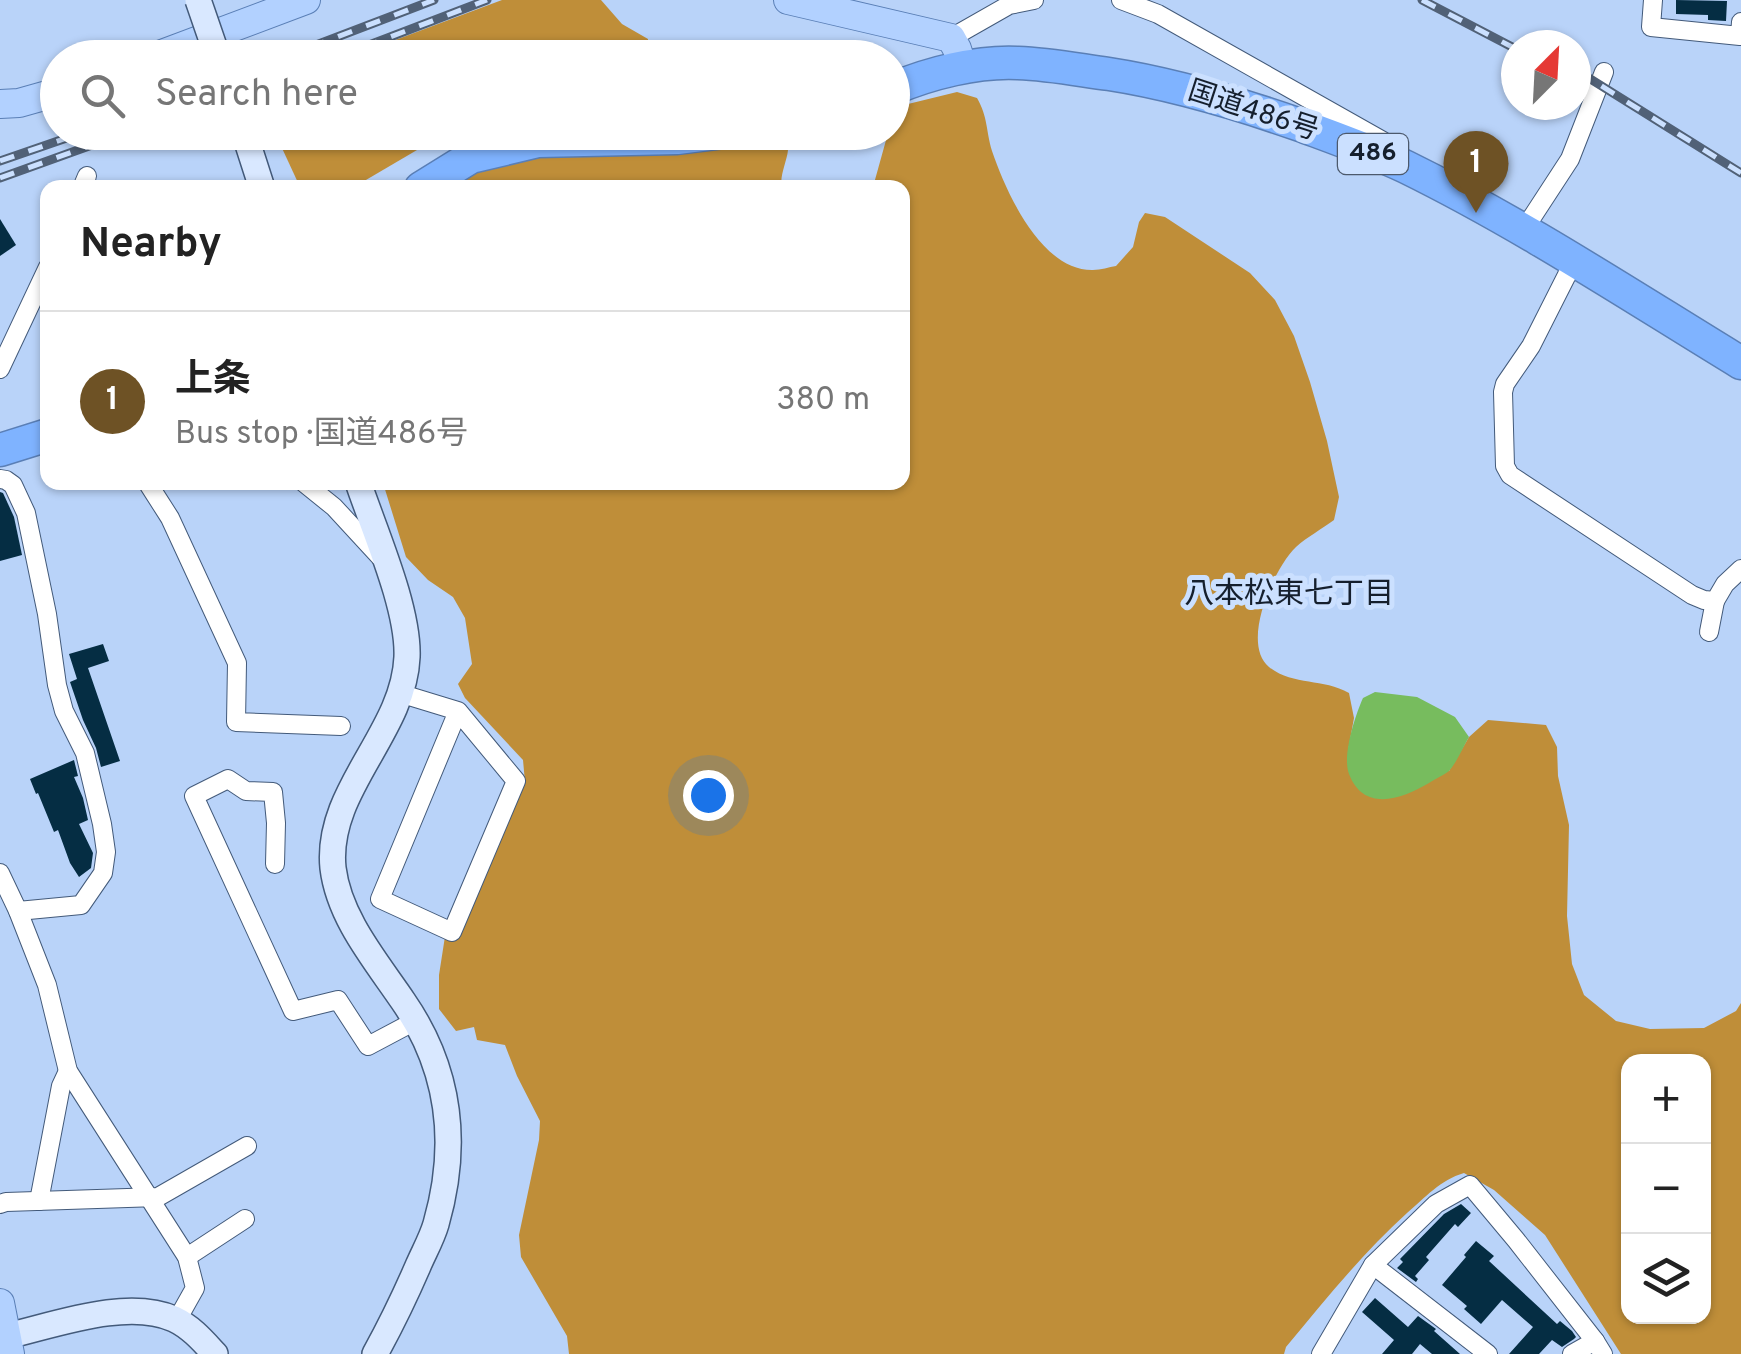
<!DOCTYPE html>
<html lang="en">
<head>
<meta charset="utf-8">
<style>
  body { margin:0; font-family:Overpass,"Noto Sans JP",sans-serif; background:#f6f6f6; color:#222 }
  .controls { position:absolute; right:30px; bottom:30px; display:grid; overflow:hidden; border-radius:20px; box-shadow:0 2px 8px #0004 }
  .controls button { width:90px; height:90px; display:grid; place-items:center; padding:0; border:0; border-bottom:2px solid #e0e0e0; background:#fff; color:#222; font:50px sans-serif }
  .compass { position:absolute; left:1501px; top:30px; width:90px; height:90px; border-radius:50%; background:#fff; box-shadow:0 2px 8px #0004; rotate:24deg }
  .you { position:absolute; left:708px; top:795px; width:35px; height:35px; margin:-25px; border:8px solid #fff; border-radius:50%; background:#1a73e8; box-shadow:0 0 0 15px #1a73e833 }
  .badge { display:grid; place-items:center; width:65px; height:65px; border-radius:50%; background:#6e5225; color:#fff; font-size:32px; font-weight:700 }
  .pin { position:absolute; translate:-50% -82px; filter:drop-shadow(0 2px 5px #0008) }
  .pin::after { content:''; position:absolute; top:52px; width:35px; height:30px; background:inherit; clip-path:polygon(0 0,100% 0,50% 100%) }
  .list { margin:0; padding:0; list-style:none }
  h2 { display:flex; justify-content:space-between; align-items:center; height:130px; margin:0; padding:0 40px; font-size:42px }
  h2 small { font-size:32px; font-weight:400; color:#767676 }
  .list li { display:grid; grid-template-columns:65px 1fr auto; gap:30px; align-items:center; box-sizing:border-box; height:180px; padding:0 40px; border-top:2px solid #e0e0e0 }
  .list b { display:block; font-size:38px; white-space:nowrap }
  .list p { margin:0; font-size:32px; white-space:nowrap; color:#767676 }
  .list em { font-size:32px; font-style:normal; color:#767676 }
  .icon { flex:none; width:55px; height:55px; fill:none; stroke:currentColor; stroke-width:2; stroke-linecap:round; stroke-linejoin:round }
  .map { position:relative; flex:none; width:1741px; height:1354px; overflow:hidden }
  .search { position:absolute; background:#fff; box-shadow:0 2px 8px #0004; left:40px; top:40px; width:870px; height:110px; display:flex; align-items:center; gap:25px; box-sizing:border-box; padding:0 35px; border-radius:55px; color:#767676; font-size:38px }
  .panel { position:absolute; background:#fff; box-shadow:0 2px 8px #0004; left:40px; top:180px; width:870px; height:310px; border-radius:20px }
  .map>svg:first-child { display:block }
  .forest { fill:#bf8e39; fill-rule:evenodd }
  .water { fill:#77bc5e }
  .building { fill:#052d43 }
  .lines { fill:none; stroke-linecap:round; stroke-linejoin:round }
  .street-casing { stroke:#435a7a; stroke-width:20 }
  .secondary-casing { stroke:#435a7a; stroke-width:28 }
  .primary-casing { stroke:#5a7fb6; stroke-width:30 }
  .highway-casing { stroke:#5a7fb6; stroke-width:35 }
  .street { stroke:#fff; stroke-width:18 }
  .secondary { stroke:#d9e8ff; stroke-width:25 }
  .primary { stroke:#b2d1ff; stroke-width:28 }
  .highway { stroke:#7fb3ff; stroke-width:32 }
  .rail-casing { stroke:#516177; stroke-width:9 }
  .rail { stroke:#cbe0ff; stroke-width:5; stroke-dasharray:15; stroke-linecap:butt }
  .secondary-bridge-casing { stroke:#435a7a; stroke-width:28; stroke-linecap:butt }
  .secondary-bridge { stroke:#d9e8ff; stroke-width:25 }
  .labels { text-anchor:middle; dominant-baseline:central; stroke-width:10; stroke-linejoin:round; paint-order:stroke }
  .shield { fill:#cbe0ff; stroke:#4c596c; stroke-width:2.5 }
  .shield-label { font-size:25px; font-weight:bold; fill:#151f2d }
  .street-label { font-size:28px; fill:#151f2d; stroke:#cbe0ff }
  .neighbourhood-label { font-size:30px; fill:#151f2d; stroke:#cbe0ff }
</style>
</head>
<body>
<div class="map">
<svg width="1741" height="1354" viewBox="0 0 1741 1354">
  <rect width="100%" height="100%" fill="#b9d3f9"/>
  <g class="forest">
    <path d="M502 0H601L622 24 648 39V57H350Z"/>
    <path d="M957 92 977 98C988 117 986 131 992 151 1006 192 1041 271 1093 270 1101 270 1109 267 1116 266L1133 247 1139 222 1145 213 1165 217 1250 273 1275 300 1294 336 1310 382 1327 441 1339 497 1334 520C1322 529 1307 537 1296 547 1274 568 1240 643 1269 667 1293 686 1323 678 1349 693L1354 718 1348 751 1449 771 1469 737 1488 720 1546 725 1557 747 1558 776 1569 825 1567 916 1572 964 1584 995 1616 1021 1650 1029 1704 1028 1736 1011 1741 1003V1354H1621L1545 1235 1494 1190 1464 1173C1440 1180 1426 1197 1407 1213 1362 1254 1325 1300 1286 1347L1284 1354H569L567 1336 521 1257 519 1235 539 1140 540 1121 517 1076 505 1045 477 1040 474 1027 456 1031 439 1009V975L446 930 505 808 525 782 523 760 465 698 458 684 472 664 465 618 453 597 428 580 406 557 383 483 902 482V188L873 187 888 133 892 132 893 119 908 104ZM1628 1062H1704V1316H1628Z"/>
    <path d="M275 133V132L446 133 354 187H300Z"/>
    <path d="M705 140 777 142 788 150C787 161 779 177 782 187L434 188 495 159Z"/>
  </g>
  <path class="water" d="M1375 692 1417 697 1455 717 1469 737C1463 747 1457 762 1449 771 1444 775 1435 779 1429 783 1402 799 1364 813 1349 774 1342 756 1355 716 1363 698Z"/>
  <g class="building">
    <path d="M1676 0 1727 1 1726 21 1708 20V15L1676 14Z"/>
    <path d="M0 219 16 245 0 256Z"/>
    <path d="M0 492 3 493 14 517 22 555 0 561Z"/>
    <path d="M103 644 109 661 88 668 120 761 101 767 96 748 83 720 70 682 77 679 69 654Z"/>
    <path d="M74 760 78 776 74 777 83 798 88 820 79 824 93 853 91 868 79 877 70 863 58 830 54 832 38 793 36 794 30 779Z"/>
    <path d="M1461 1204 1471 1213 1458 1227 1455 1224 1426 1257 1429 1260 1415 1276 1418 1279 1416 1282 1397 1268 1403 1262 1400 1259 1444 1214Z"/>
    <path d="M1476 1241 1494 1256 1489 1261 1557 1324 1560 1321 1572 1331 1576 1337 1574 1339 1562 1347 1552 1340 1539 1354H1509L1533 1327 1502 1300 1481 1324 1464 1309 1467 1306 1442 1285 1466 1257 1464 1255Z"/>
    <path d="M1375 1298 1408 1327 1418 1316 1436 1329 1434 1331 1460 1354H1432L1420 1344 1412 1354H1382L1394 1340 1362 1312Z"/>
  </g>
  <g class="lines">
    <defs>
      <g id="street">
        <path d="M1121 0 1158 14 1383 141 1390 150"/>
        <path d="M1653 0 1651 27 1740 36 1741 22"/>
        <path d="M951 38 1009 5 1034 0"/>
        <path d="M82 188 87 176"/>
        <path d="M1523 231 1570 159 1604 72"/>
        <path d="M1574 261 1531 346 1505 384 1503 392 1505 466 1510 475 1692 595 1704 600 1715 601 1725 584 1741 569"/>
        <path d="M0 369 48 267"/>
        <path d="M0 479 6 480 13 485 26 513 47 614 57 685 64 711 85 753 102 824 106 852 103 873 81 905 18 911"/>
        <path d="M147 482 170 518 237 663 236 722 341 726"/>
        <path d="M303 482 334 507 381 558"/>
        <path d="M1709 632 1715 601"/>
        <path d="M399 693 458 711 516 781 452 932 380 899 458 711"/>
        <path d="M275 864 276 823 273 792 246 791 228 779 194 796 293 1011 338 1000 368 1046 417 1020"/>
        <path d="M0 873 18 911 47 985 68 1071 187 1257 195 1288 177 1320"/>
        <path d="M39 1201 61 1086 68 1071"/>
        <path d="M0 1204 6 1202 158 1197 247 1146"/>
        <path d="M187 1257 245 1219"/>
        <path d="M1373 1265 1488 1354"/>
        <path d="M1321 1354 1373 1265 1436 1204 1470 1185 1516 1240 1595 1341 1603 1354"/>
        <path d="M1572 1354 1595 1341"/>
      </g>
      <g id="secondary">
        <path d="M244 132 262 188"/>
        <path d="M358 482C374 530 409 608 407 657 404 733 325 790 333 868 339 918 376 961 403 1001 450 1069 459 1144 436 1224 432 1238 424 1252 418 1266 405 1296 391 1325 375 1354"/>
        <path d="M7 1336C55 1325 127 1298 174 1319 191 1327 203 1341 215 1354"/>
      </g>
      <g id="primary">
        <path d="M788 0 951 38 957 49 963 68"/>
        <path d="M151 58 306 0"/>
        <path d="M0 104 19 103 58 92"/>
        <path d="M0 1303 10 1354"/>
      </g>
      <g id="highway">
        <path d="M892 89C930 73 977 61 1018 63 1049 64 1079 70 1109 74 1174 84 1237 103 1300 125 1335 138 1372 151 1406 167 1522 224 1631 296 1741 363"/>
        <path d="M421 188 471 157 538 141 677 138 725 132"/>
        <path d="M0 450 48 435"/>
      </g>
    </defs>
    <use href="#street" class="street-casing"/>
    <use href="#secondary" class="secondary-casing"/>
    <use href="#primary" class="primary-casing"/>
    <use href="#highway" class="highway-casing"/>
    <use href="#street" class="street"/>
    <use href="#secondary" class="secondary"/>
    <use href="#primary" class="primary"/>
    <use href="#highway" class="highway"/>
    <defs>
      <g id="rail">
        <path d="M1422 0 1516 49"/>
        <path d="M282 58 434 0"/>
        <path d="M335 58 487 0"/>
        <path d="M1576 70 1741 173"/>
        <path d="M0 161 84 132"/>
        <path d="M0 178 128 132"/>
      </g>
    </defs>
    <use href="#rail" class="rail-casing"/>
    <use href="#rail" class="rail"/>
    <defs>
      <path id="secondary-bridge" d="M198 0 218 58"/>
    </defs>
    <use href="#secondary-bridge" class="secondary-bridge-casing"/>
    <use href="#secondary-bridge" class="secondary-bridge"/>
  </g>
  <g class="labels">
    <rect class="shield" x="1338" y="134" width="70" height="40" rx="8"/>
    <g class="shield-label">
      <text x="1373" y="154">486</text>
    </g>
    <g class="street-label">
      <text transform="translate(1253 112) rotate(18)">国道486号</text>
    </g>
    <g class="neighbourhood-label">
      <text x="1289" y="595">八本松東七丁目</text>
    </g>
  </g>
</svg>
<div class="controls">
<button>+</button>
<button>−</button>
<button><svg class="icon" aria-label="layers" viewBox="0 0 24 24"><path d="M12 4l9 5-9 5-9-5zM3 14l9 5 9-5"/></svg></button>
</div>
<svg class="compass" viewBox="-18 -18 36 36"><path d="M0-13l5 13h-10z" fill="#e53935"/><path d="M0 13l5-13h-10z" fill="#767676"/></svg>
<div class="you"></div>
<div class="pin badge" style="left:1476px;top:213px">1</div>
<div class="search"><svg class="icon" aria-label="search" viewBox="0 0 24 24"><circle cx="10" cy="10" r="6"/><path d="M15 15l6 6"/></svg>Search here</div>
<section class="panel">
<h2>Nearby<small></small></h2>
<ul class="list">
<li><span class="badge">1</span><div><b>上条</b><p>Bus stop · 国道486号</p></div><em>380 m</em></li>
</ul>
</section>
</div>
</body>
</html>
